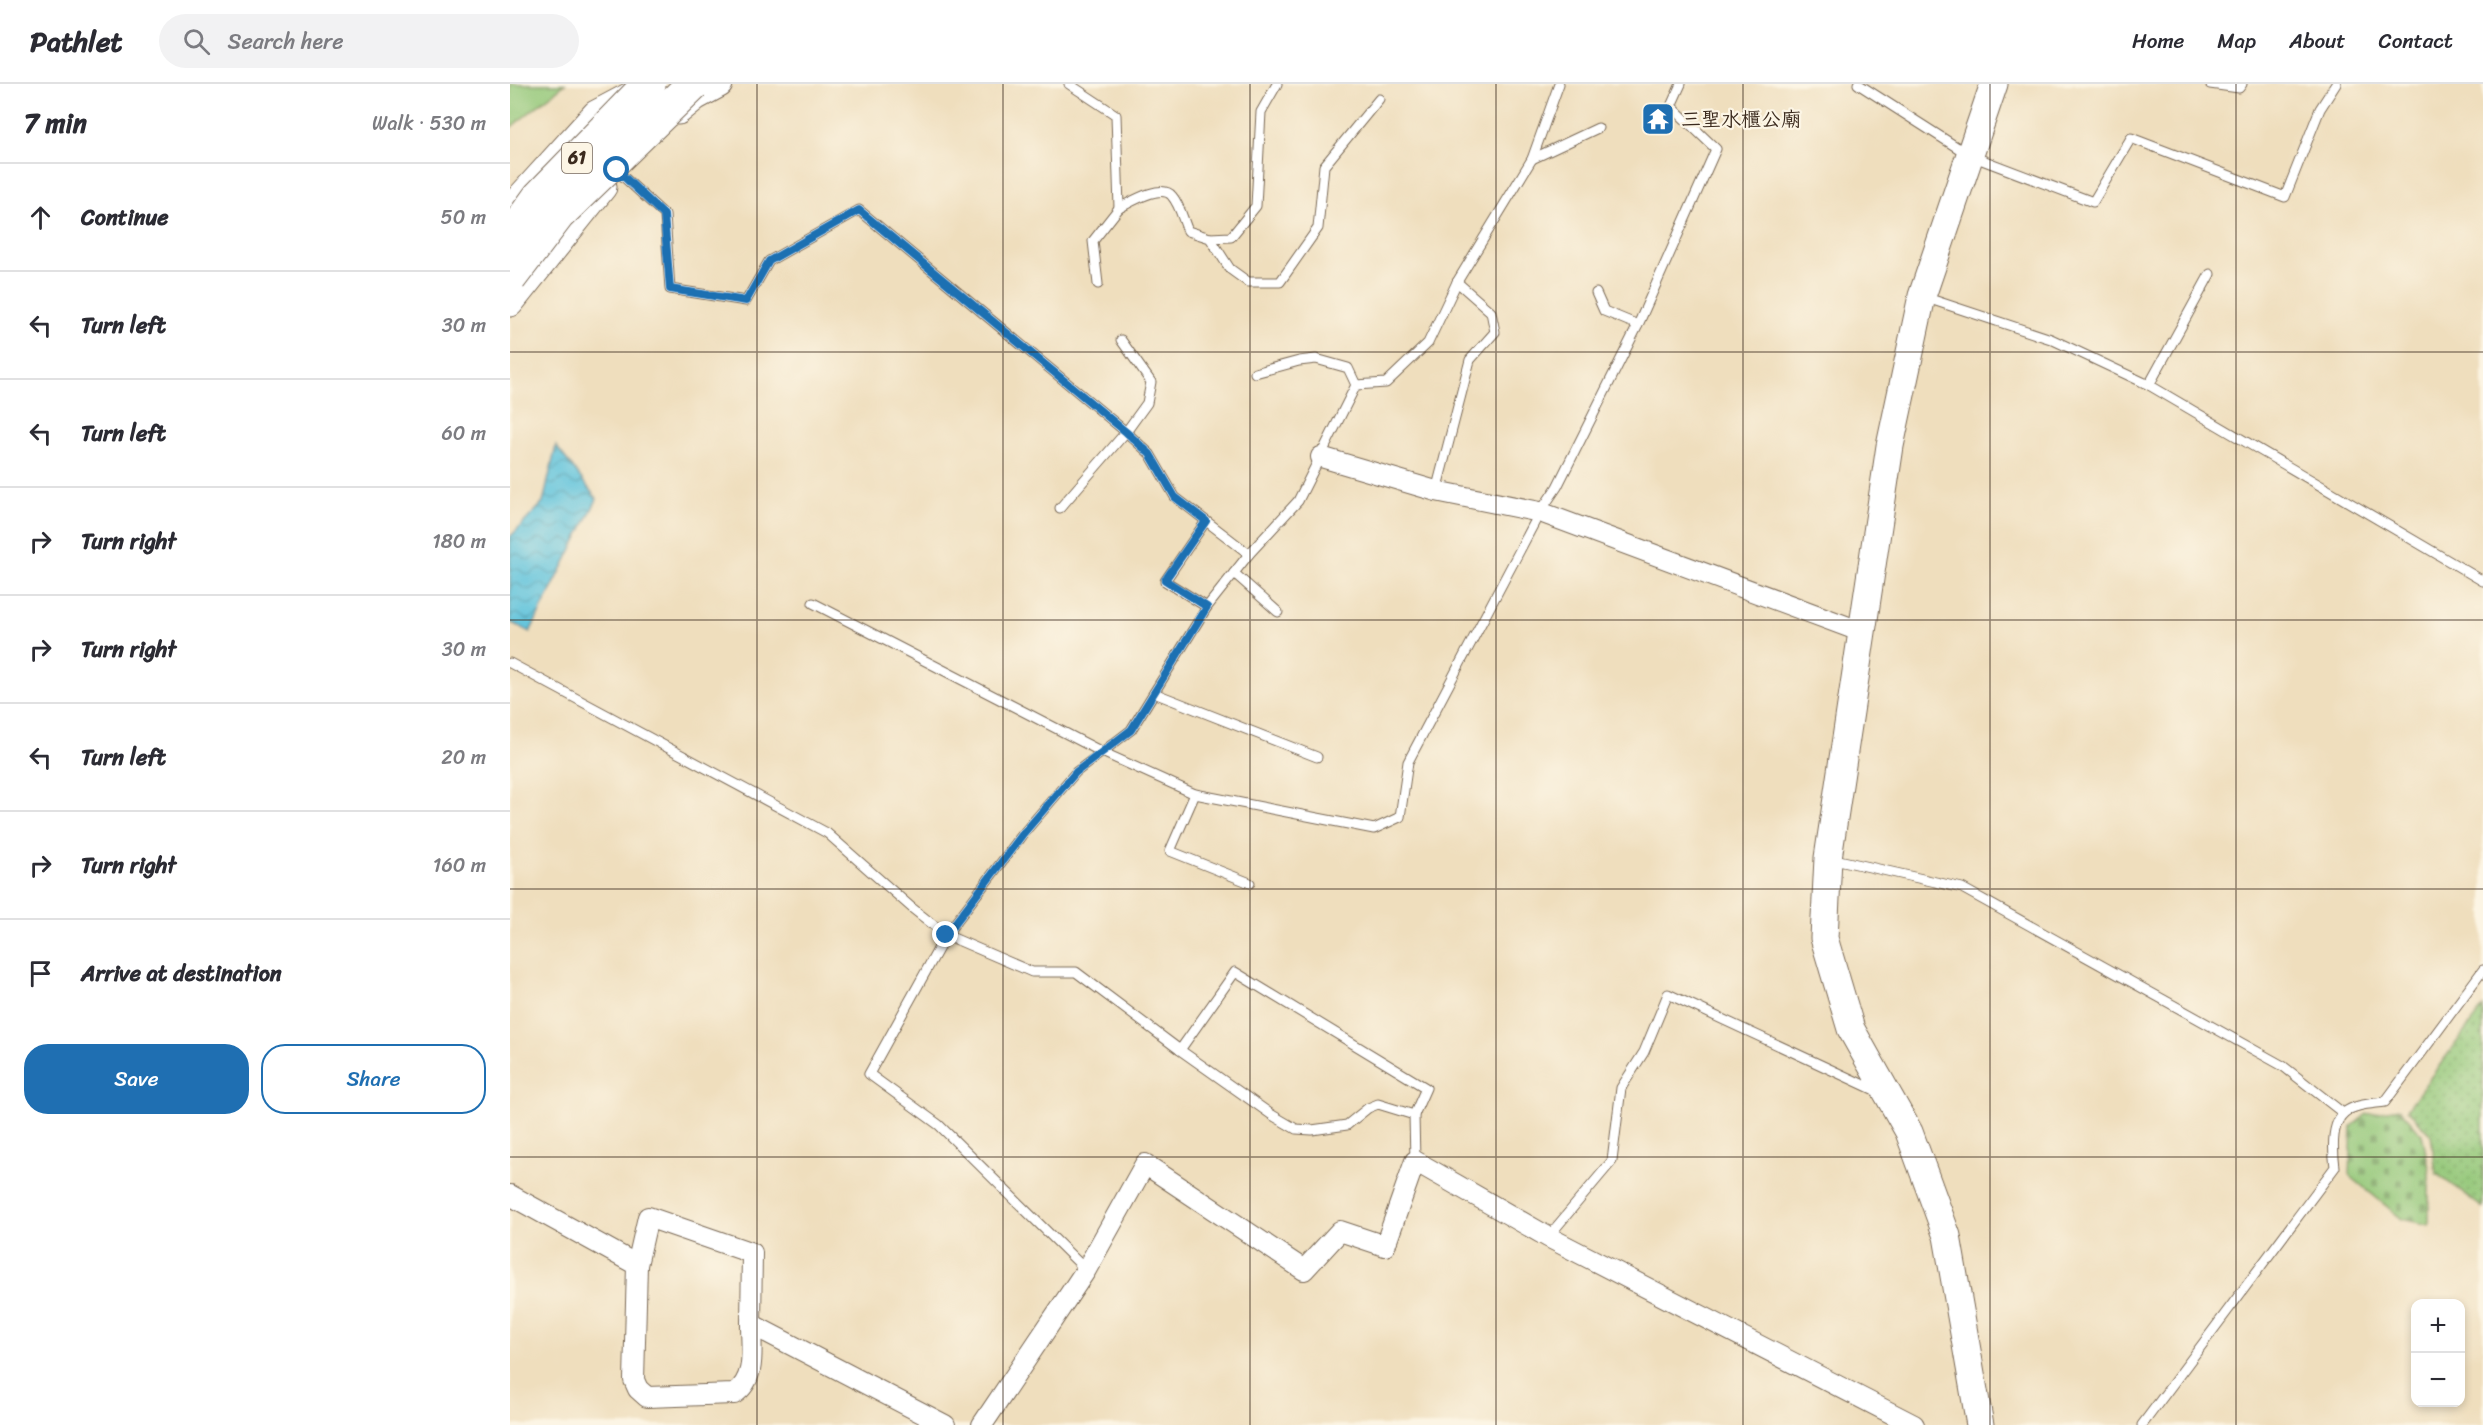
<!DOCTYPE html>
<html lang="en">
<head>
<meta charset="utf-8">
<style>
  body { margin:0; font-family:Sriracha,"LXGW WenKai TC",sans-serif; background:#f2f2f3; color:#2b2b33 }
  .controls { position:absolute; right:18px; bottom:18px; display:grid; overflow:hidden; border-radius:12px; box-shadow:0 3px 9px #0003 }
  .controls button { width:54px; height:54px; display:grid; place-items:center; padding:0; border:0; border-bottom:2px solid #e1e1e2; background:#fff; color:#2b2b33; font:30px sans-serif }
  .stop { position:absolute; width:18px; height:18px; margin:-14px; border:4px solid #1f6fb2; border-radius:50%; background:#fff }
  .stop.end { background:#1f6fb2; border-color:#fff; box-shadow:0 2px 6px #0008 }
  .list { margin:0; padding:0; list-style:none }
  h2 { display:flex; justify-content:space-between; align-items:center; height:78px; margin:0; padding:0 24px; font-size:26px }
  h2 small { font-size:20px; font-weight:400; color:#7c7c81 }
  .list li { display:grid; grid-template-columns:39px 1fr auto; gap:18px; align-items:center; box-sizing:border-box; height:108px; padding:0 24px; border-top:2px solid #e1e1e2 }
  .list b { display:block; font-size:22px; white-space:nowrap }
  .list em { font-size:20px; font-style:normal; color:#7c7c81 }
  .actions { display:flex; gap:12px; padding:18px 24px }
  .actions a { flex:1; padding:14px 0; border:2px solid #1f6fb2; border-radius:24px; text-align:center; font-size:21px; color:#1f6fb2 }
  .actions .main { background:#1f6fb2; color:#fff }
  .icon { flex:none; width:33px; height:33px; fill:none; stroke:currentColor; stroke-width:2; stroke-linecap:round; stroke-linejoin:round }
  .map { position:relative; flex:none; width:1973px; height:1341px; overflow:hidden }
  header { display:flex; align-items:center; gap:36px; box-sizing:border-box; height:84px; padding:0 30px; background:#fff; border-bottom:2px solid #e1e1e2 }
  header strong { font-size:28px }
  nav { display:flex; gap:33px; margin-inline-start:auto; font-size:21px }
  .search { width:420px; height:54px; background:#f2f2f3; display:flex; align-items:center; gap:15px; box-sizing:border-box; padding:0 21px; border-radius:33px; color:#7c7c81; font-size:22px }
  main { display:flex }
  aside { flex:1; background:#fff }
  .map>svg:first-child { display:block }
  .grass { fill:url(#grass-dots); stroke:#67784b; stroke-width:1.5 }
  .cemetery { fill:url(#cemetery-stones); stroke:#67784b; stroke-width:1.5 }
  .park { fill:#93c778; stroke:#67784b; stroke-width:1.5 }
  .water { fill:url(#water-waves); stroke:#4d767d; stroke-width:1.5 }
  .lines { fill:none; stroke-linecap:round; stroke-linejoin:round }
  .lane-casing { stroke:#7a6956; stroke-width:11 }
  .street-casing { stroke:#7a6956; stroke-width:22 }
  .secondary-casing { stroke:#7a6956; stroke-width:29 }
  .lane { stroke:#fff; stroke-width:9 }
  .street { stroke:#fff; stroke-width:20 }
  .secondary { stroke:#fff; stroke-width:27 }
  .highway-bridge-casing { stroke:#7a6956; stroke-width:35; stroke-linecap:butt }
  .highway-bridge { stroke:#fff; stroke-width:33 }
  .route { stroke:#1f6fb2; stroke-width:8 }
  .grid { fill:none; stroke:#3b2a1e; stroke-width:1.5; stroke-opacity:0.55 }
  .labels { text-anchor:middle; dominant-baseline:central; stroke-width:4.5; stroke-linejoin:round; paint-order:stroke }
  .shield { fill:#fcf5e5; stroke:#75675a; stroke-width:1.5 }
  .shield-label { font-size:18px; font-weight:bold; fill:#3b2a1e }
  .poi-label { font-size:20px; fill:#3b2a1e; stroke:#fcf5e5; text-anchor:start }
</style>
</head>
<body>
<header>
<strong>Pathlet</strong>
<div class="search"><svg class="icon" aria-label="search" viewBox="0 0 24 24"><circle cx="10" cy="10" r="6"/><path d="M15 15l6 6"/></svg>Search here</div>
<nav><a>Home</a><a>Map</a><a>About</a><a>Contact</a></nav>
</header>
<main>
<aside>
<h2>7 min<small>Walk · 530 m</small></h2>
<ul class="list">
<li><svg class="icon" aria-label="ahead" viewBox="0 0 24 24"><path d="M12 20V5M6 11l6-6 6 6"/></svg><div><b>Continue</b></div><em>50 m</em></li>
<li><svg class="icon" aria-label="left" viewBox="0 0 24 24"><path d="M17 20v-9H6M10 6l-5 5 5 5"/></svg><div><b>Turn left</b></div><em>30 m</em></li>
<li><svg class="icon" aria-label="left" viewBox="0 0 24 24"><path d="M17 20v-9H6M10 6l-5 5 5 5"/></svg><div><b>Turn left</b></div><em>60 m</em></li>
<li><svg class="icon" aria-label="right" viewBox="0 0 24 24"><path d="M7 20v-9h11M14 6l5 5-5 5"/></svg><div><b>Turn right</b></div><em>180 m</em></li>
<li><svg class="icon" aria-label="right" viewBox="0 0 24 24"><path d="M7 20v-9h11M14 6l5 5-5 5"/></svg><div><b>Turn right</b></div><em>30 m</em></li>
<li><svg class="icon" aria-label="left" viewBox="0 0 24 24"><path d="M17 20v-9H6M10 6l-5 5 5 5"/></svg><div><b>Turn left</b></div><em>20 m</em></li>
<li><svg class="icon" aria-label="right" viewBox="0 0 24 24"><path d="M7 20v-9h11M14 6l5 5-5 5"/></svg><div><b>Turn right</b></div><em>160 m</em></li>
<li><svg class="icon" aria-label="arrive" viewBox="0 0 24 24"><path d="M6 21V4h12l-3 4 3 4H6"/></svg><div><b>Arrive at destination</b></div></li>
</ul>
<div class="actions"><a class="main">Save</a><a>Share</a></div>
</aside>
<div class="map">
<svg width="1973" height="1341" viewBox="0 0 1973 1341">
  <defs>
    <pattern id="grass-dots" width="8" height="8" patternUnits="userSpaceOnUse" patternTransform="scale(1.5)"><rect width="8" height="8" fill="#93c778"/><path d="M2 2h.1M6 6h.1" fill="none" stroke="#79a262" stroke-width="1.8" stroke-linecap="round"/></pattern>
    <pattern id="cemetery-stones" width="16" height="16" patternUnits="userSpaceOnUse" patternTransform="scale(1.5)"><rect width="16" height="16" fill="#93c778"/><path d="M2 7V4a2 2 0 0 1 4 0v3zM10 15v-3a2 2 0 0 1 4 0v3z" fill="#79a262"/></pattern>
    <pattern id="water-waves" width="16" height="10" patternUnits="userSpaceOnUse" patternTransform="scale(1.5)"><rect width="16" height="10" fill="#5fc3dc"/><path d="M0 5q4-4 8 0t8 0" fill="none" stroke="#509fb2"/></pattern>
  </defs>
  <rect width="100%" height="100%" fill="#fcf5e5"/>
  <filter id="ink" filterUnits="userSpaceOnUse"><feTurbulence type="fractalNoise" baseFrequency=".0167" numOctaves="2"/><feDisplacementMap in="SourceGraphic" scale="12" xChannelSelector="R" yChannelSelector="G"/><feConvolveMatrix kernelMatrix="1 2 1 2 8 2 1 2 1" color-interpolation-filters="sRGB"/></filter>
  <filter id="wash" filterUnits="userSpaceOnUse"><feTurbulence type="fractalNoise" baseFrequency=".008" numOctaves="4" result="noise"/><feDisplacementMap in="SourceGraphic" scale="24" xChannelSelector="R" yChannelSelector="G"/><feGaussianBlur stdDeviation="1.35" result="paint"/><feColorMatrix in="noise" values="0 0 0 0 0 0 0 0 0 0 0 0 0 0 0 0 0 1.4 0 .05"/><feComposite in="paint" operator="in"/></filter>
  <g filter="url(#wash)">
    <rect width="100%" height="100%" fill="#efdebd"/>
    <path class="grass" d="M1973 923V1124L1926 1089 1921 1051 1897 1025Z"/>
    <path class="cemetery" d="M1890 1025 1912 1050 1919 1084V1141L1892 1135 1840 1092 1842 1042 1857 1030Z"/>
    <path class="park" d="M0 0H55L0 44Z"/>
    <path class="water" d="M46 362 87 415 20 548 0 538V453L33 419Z"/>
  </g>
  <g filter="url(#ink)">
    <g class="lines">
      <defs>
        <g id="lane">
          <path d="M559 0 606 31 609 124C621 118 652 99 662 112 670 121 673 136 678 147L700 154 720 185 738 198H770L808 144 814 82 869 15"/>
          <path d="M1348 0 1459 71 1583 118 1621 54 1775 113 1810 25 1826 0"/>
          <path d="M1700 0 1729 4 1732 0"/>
          <path d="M1022 75 1088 44"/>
          <path d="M105 85 155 131 160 205 236 217 259 177 349 126 616 348 640 370 665 413 739 470"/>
          <path d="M700 154 721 153 746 122 751 28 767 0"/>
          <path d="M588 200 583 157 609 124"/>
          <path d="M1086 209 1094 227 1128 241"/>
          <path d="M1414 213 1541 255 1639 301 1973 497"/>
          <path d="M745 289 789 277 806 275 838 284 846 301"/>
          <path d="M1639 301 1700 190"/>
          <path d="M926 407 960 276 985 248 981 228 947 198"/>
          <path d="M550 424 616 348 637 319 641 298 611 256"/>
          <path d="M696 437 655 497 697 523"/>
          <path d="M724 489 768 528"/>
          <path d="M303 519 592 668 685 710 864 745 890 733 898 678 1030 428 1047 403 1128 241 1206 65 1161 22 1171 0"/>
          <path d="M0 579 317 749 402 824 436 851 522 888H566L670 966 762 1031 786 1045 802 1046 837 1041 858 1024 868 1020 904 1031 905 1077"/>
          <path d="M644 609 807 673"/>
          <path d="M685 710 660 767 740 799"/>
          <path d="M1320 774 1452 804 1773 982 1833 1029"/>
          <path d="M670 966 725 888 916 1004 904 1031"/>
          <path d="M1038 1153 1102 1077 1111 1004 1134 968 1158 910 1369 1008"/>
          <path d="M576 1186 429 1041 359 990 436 851 512 751 566 688 621 646 697 523 739 470 788 417 846 301 876 299 918 259 947 198 1022 75 1049 0"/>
          <path d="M1632 1341 1825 1083C1823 1068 1821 1040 1834 1029 1844 1020 1862 1020 1875 1018L1973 886"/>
        </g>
        <g id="street">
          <path d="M811 373 926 407 1030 428 1352 548"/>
          <path d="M0 1111 127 1181 124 1296 128 1305 137 1313 224 1310C247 1295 241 1265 241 1240L435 1341"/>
          <path d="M127 1181 138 1133 242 1169 241 1240"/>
          <path d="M472 1341 576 1186 635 1080 794 1186 830 1147 875 1162 905 1077 1038 1153 1404 1341"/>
        </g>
        <g id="secondary">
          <path d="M168 27 185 13 209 0"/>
          <path d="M0 125 86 30 122 11"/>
          <path d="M0 219 93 103"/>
          <path d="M1470 1341 1437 1152 1399 1048 1341 945 1314 854 1318 774 1380 362 1412 212 1484 0"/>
        </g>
      </defs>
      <use href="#lane" class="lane-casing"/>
      <use href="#street" class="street-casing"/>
      <use href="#secondary" class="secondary-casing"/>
      <use href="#lane" class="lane"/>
      <use href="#street" class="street"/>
      <use href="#secondary" class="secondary"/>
      <defs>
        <g id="highway-bridge">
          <path d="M0 153 29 113 139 0"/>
          <path d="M0 194 48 131 183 0"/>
        </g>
      </defs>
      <use href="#highway-bridge" class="highway-bridge-casing"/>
      <use href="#highway-bridge" class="highway-bridge"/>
    </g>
  </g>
  <g class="lines" filter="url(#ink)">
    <path class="route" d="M107 86 154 131 160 205 236 217 259 177 349 126 616 348 640 370 665 413 696 437 655 496 697 523 621 646 566 688 512 751 436 851"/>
  </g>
  <path class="grid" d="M247 0V1341M493 0V1341M740 0V1341M986 0V1341M1233 0V1341M1480 0V1341M1726 0V1341M0 268H1973M0 536H1973M0 805H1973M0 1073H1973"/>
  <defs>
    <symbol id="temple-square" viewBox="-11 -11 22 22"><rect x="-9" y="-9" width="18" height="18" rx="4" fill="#1f6fb2" stroke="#fcf5e5"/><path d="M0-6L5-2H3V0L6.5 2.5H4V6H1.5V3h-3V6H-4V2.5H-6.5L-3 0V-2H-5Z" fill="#fff"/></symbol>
  </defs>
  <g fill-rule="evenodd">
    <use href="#temple-square" x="1129" y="16" width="38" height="38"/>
  </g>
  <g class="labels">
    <rect class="shield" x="52" y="59" width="30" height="30" rx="4.5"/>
    <g class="shield-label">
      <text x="67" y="74">61</text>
    </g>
    <g class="poi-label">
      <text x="1171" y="35">三聖水櫃公廟</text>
    </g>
  </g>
</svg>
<div class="controls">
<button>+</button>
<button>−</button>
</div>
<div class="stop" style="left:107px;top:86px"></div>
<div class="stop end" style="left:436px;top:851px"></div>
</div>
</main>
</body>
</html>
